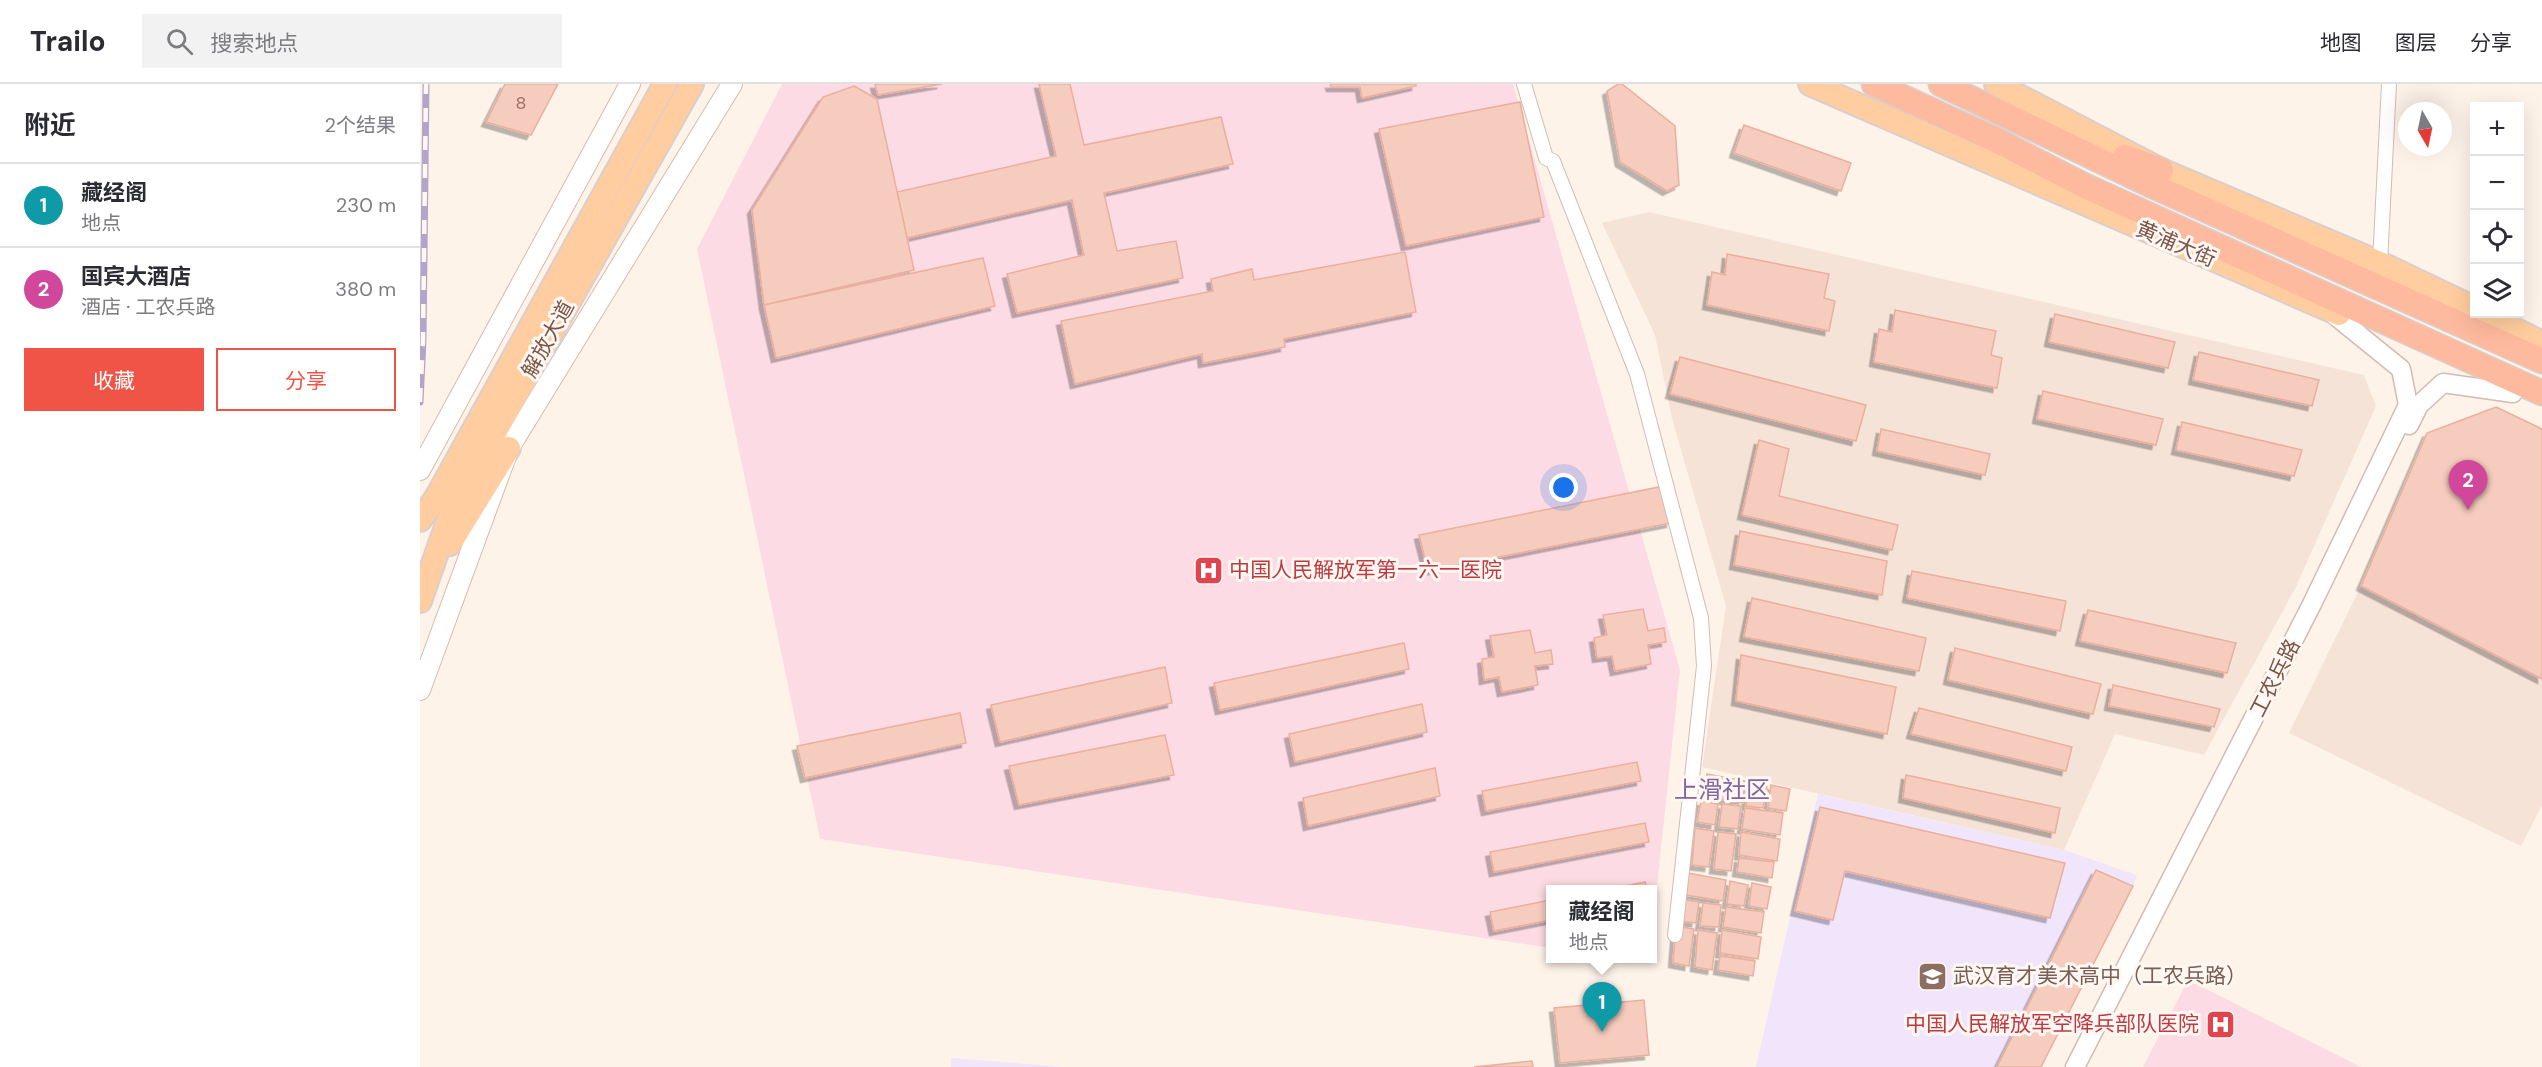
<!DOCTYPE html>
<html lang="zh">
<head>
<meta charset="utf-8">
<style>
  body { margin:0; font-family:"DM Sans","Noto Sans SC",sans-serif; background:#f2f2f3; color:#2b2b33 }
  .controls { position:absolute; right:18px; top:18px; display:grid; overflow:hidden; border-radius:0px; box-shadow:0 6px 24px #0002 }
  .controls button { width:54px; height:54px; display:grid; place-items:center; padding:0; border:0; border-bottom:2px solid #e1e1e2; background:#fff; color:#2b2b33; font:30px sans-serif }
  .compass { position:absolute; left:1978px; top:18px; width:54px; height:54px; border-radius:50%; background:#fff; box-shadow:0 6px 24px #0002; rotate:171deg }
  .you { position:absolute; left:1144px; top:404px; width:21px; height:21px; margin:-15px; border:4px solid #fff; border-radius:50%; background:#1a73e8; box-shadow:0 0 0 9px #1a73e833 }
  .badge { display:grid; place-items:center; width:39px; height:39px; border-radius:50%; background:#f05446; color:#fff; font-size:20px; font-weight:700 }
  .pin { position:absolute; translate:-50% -50px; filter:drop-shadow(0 2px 3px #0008) }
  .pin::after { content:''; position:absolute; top:32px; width:21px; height:18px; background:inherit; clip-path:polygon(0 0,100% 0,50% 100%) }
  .popup { position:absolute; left:1126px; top:801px; width:111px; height:78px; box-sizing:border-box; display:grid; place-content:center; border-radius:0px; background:#fff; filter:drop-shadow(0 2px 4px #0005); font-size:20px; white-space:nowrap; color:#7c7c81 }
  .popup b { font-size:22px; color:#2b2b33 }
  .popup::after { content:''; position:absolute; left:50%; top:100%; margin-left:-12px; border:12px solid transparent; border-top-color:#fff }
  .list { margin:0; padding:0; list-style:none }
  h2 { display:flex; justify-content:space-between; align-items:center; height:78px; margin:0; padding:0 24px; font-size:26px }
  h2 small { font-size:20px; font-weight:400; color:#7c7c81 }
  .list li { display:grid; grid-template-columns:39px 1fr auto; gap:18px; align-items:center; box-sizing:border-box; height:84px; padding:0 24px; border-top:2px solid #e1e1e2 }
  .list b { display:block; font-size:22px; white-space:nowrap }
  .list p { margin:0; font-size:20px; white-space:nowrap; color:#7c7c81 }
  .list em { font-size:20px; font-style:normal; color:#7c7c81 }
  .actions { display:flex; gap:12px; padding:18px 24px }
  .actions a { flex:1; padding:14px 0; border:2px solid #f05446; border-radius:0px; text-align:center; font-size:21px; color:#f05446 }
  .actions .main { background:#f05446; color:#fff }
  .icon { flex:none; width:33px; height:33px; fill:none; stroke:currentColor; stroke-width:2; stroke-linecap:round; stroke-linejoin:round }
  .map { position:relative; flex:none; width:2122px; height:983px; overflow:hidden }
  header { display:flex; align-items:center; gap:36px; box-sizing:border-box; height:84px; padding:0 30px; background:#fff; border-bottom:2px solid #e1e1e2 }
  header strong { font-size:28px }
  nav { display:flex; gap:33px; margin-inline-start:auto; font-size:21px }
  .search { width:420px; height:54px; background:#f2f2f3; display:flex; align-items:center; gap:15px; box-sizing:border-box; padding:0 21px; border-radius:0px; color:#7c7c81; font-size:22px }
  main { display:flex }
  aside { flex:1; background:#fff }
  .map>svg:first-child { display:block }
  .residential { fill:#f6e3d7 }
  .education { fill:#f0e5fb }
  .medical { fill:#fddbe4 }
  .building { fill:#f6ccbe; stroke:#eaaf9d; stroke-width:1.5; filter:url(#shadow) }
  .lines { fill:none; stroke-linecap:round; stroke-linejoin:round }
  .minor-casing { stroke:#d4bbb0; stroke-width:16 }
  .tertiary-casing { stroke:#d4bbb0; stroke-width:21 }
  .secondary-casing { stroke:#d8baac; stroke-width:22 }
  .primary-casing { stroke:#dacfcc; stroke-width:26 }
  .trunk-casing { stroke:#dacfcc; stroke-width:27 }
  .minor { stroke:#fff; stroke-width:14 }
  .tertiary { stroke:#fff; stroke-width:18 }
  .secondary { stroke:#fff; stroke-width:20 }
  .primary { stroke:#ffcd9f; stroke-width:22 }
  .trunk { stroke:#feba9e; stroke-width:24 }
  .rail-casing { stroke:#b3a5ca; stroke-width:7 }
  .rail { stroke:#fff7f1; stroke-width:4.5; stroke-dasharray:14; stroke-linecap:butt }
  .labels { text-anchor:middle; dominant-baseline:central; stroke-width:6; stroke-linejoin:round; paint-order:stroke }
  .number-label { font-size:18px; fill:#9a7267 }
  .street-label { font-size:21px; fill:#7b544a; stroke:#fff7f1 }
  .health-label { font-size:21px; fill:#be3a42; stroke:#fff7f1; text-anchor:start }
  .education-label { font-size:21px; fill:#785e54; stroke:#fff7f1; text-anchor:start }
  .quarter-label { font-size:24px; fill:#83669e; stroke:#fff7f1 }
</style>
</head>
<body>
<header>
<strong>Trailo</strong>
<div class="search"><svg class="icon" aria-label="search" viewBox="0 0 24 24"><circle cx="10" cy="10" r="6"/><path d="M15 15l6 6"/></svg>搜索地点</div>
<nav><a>地图</a><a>图层</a><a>分享</a></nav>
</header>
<main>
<aside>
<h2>附近<small>2个结果</small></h2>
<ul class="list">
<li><span class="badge" style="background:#0f9aa8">1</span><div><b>藏经阁</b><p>地点</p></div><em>230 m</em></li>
<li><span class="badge" style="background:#d1479c">2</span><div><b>国宾大酒店</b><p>酒店 · 工农兵路</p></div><em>380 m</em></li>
</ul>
<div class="actions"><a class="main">收藏</a><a>分享</a></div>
</aside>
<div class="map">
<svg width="2122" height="983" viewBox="0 0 2122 983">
  <defs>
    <filter id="shadow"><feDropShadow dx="-4.5" dy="4.5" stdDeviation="0" flood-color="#0004"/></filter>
  </defs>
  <rect width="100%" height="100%" fill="#fef3e9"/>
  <g class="residential">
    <path d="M1229 128 1944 291 1956 322 1876 503 1784 671 1695 650 1644 766 1282 683 1306 522 1252 335 1235 251 1182 139Z"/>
    <path d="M1941 502 2122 595V721L2101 762 1869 649Z"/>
  </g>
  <g class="education">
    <path d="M1398 710 1644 766 1717 791 1713 802 1621 983H1336Z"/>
    <path d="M531 974 644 983H531Z"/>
  </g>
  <g class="medical">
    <path d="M362 0H1093L1260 586 1233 840V806H1131V864L400 755 277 165Z"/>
    <path d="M1768 896 1941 983H1723Z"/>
  </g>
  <g class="building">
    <path d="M85 0H138L111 51 66 38Z"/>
    <path d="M455 0H522L458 11Z"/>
    <path d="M619 0H650L664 61 801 33 813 80 684 109 697 167 756 157 763 194 597 229 587 190 664 171 652 116 487 154 477 108 636 72Z"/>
    <path d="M910 0H996V2L942 14 940 3H911Z"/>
    <path d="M1198 0H1202L1255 42 1259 101 1247 107 1200 78 1187 7Z"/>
    <path d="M434 2 457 15 494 186 344 221 332 126 403 13Z"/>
    <path d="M1100 18 1124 133 986 162 959 45Z"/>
    <path d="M1324 41 1431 79 1421 107 1314 69Z"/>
    <path d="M985 168 996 228 864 255 865 263 783 279 782 270 655 300 641 237 793 207 791 195 832 185 834 196Z"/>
    <path d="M1307 170 1409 190 1404 214 1415 217 1409 247 1287 221 1292 188 1305 191Z"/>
    <path d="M563 174 575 222 356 274 344 221Z"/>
    <path d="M1475 226 1576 247 1571 271 1582 274 1577 304 1454 278 1459 245 1472 248Z"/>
    <path d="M1635 230 1755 258 1748 284 1629 258Z"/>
    <path d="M1779 268 1899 296 1892 322 1773 296Z"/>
    <path d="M1260 273 1446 321 1436 357 1250 310Z"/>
    <path d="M1623 307 1743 335 1736 361 1617 335Z"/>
    <path d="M2076 323 2122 345V595L1941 502 2007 349Z"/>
    <path d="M1762 338 1882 366 1874 392 1756 366Z"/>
    <path d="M1461 345 1570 370 1565 391 1457 367Z"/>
    <path d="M1339 356 1369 365 1359 412 1478 441 1472 466 1322 431Z"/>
    <path d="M1244 402 1251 439 1008 487 999 451Z"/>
    <path d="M1320 447 1467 477 1462 511 1314 481Z"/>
    <path d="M1492 487 1646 517 1640 547 1487 514Z"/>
    <path d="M1332 514 1506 554 1499 587 1324 553Z"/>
    <path d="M1223 525 1228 547 1244 544 1246 558 1228 561 1231 580 1195 587 1192 572 1177 574 1174 554 1187 551 1183 531Z"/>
    <path d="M1668 526 1816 559 1807 589 1660 557Z"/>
    <path d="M1110 546 1115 569 1131 566 1133 580 1115 582 1118 601 1082 608 1079 593 1064 596 1062 575 1074 573 1070 552Z"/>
    <path d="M984 559 989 585 800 626 794 599Z"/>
    <path d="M1535 564 1681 600 1673 630 1528 596Z"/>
    <path d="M1321 571 1476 603 1467 650 1316 617Z"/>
    <path d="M745 583 752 619 580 658 571 621Z"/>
    <path d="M1693 601 1800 625 1794 643 1689 622Z"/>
    <path d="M1002 620 1007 648 875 678 869 650Z"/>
    <path d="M1499 624 1652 663 1646 687 1491 650Z"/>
    <path d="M540 629 546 659 385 694 377 662Z"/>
    <path d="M745 651 754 691 599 721 589 682Z"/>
    <path d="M1217 678 1221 697 1066 727 1062 707Z"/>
    <path d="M1015 684 1020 712 888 742 883 714Z"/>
    <path d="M1287 690 1325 697 1323 719 1285 713Z"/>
    <path d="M1486 691 1640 724 1635 749 1483 714Z"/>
    <path d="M1328 699 1347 703 1343 724 1326 722Z"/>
    <path d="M1351 701 1370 705 1366 727 1348 724Z"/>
    <path d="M1281 717 1298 720 1295 741 1277 738Z"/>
    <path d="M1302 720 1321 722 1318 745 1299 743Z"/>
    <path d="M1400 723 1645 779 1630 834 1425 787 1413 836 1375 827Z"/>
    <path d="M1325 724 1363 729 1360 751 1322 745Z"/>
    <path d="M1225 739 1229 758 1074 788 1070 768Z"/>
    <path d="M1275 744 1294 747 1289 783 1272 781Z"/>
    <path d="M1298 748 1316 750 1311 787 1294 785Z"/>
    <path d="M1321 748 1360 755 1357 777 1319 771Z"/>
    <path d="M1319 774 1354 778 1352 794 1317 788Z"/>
    <path d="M1676 786 1713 802 1621 983H1577Z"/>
    <path d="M1268 789 1306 796 1303 817 1266 811Z"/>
    <path d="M1310 797 1328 801 1324 822 1307 820Z"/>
    <path d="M1225 798 1227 806H1187Z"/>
    <path d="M1332 799 1351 803 1347 825 1329 822Z"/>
    <path d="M1261 815 1279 818 1276 839 1258 837Z"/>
    <path d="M1131 816V836L1074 847 1070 828Z"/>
    <path d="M1283 819 1301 821 1299 843 1280 842Z"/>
    <path d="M1306 823 1344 828 1341 849 1303 843Z"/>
    <path d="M1256 842 1274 845 1269 882 1253 879Z"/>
    <path d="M1278 846 1297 849 1292 886 1275 883Z"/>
    <path d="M1302 846 1341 853 1338 875 1300 869Z"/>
    <path d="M1300 872 1335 877 1333 892 1298 886Z"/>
    <path d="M1224 916 1229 971 1140 979 1134 924Z"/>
    <path d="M1112 977 1113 983H1054Z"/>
  </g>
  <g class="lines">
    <defs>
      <g id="minor">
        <path d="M1104 0 1126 74 1133 77 1217 290 1281 534 1284 582 1255 851"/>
        <path d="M1960 179 1969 0"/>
      </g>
      <g id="tertiary">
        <path d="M1989 341 1999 321 2023 299 2093 309"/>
        <path d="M1655 983 1892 520 1988 321 1981 285 1907 225"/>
      </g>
      <g id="secondary">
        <path d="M0 386 210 0"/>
        <path d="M0 606 89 364 312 0"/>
      </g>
      <g id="primary">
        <path d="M1390 0 1919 230"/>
        <path d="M1576 0 1741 86 1960 179 2054 224"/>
        <path d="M2065 230 2122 259"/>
        <path d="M0 436 16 414 245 0"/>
        <path d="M30 460 89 364"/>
        <path d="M0 517 33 423 272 0"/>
      </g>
      <g id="trunk">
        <path d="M1454 0 1578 57 1663 101 2122 309"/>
        <path d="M1521 0 1733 102 2122 277"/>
        <path d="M1705 73 1741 86"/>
      </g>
    </defs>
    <use href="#minor" class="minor-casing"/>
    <use href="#tertiary" class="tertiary-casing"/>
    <use href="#secondary" class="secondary-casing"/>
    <use href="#primary" class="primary-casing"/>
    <use href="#trunk" class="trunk-casing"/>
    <use href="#minor" class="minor"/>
    <use href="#tertiary" class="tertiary"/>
    <use href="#secondary" class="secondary"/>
    <use href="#primary" class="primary"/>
    <use href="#trunk" class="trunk"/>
    <defs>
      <path id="rail" d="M0 318 3 256 6 0"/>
    </defs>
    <use href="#rail" class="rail-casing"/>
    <use href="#rail" class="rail"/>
  </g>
  <defs>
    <symbol id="hospital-square" viewBox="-11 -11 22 22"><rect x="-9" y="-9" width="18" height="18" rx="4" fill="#e0444e" stroke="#fff7f1"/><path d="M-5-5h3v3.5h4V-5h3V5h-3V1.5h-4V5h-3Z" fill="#fff"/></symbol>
    <symbol id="school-square" viewBox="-11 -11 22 22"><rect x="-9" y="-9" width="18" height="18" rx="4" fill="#8d6e63" stroke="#fff7f1"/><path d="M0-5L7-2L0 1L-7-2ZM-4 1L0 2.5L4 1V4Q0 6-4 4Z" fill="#fff"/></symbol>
  </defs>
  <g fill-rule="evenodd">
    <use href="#hospital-square" x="772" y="470" width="33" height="33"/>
    <use href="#school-square" x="1496" y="876" width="33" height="33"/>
    <use href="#hospital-square" x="1784" y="924" width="33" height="33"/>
  </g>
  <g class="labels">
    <g class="number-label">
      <text x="101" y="19">8</text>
    </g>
    <g class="street-label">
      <text transform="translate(1756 160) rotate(23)">黄浦大街</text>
      <text transform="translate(128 255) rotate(-61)">解放大道</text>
      <text transform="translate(1855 594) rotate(-63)">工农兵路</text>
    </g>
    <g class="health-label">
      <text x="809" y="486">中国人民解放军第一六一医院</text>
      <text x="1779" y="940" text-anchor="end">中国人民解放军空降兵部队医院</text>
    </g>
    <g class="education-label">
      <text x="1533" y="892">武汉育才美术高中（工农兵路）</text>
    </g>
    <g class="quarter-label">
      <text x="1302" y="705">上滑社区</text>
    </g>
  </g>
</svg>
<div class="controls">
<button>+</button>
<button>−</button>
<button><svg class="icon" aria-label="locate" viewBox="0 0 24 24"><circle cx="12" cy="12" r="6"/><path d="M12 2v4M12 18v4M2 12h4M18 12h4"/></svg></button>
<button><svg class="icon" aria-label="layers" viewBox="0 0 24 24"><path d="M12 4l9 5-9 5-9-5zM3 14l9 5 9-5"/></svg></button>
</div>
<svg class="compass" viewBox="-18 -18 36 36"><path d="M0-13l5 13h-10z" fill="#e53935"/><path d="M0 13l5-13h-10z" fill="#7c7c81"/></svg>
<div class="you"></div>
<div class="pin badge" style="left:1182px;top:948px;background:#0f9aa8">1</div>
<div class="popup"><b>藏经阁</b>地点</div>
<div class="pin badge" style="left:2048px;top:426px;background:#d1479c">2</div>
</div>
</main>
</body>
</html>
